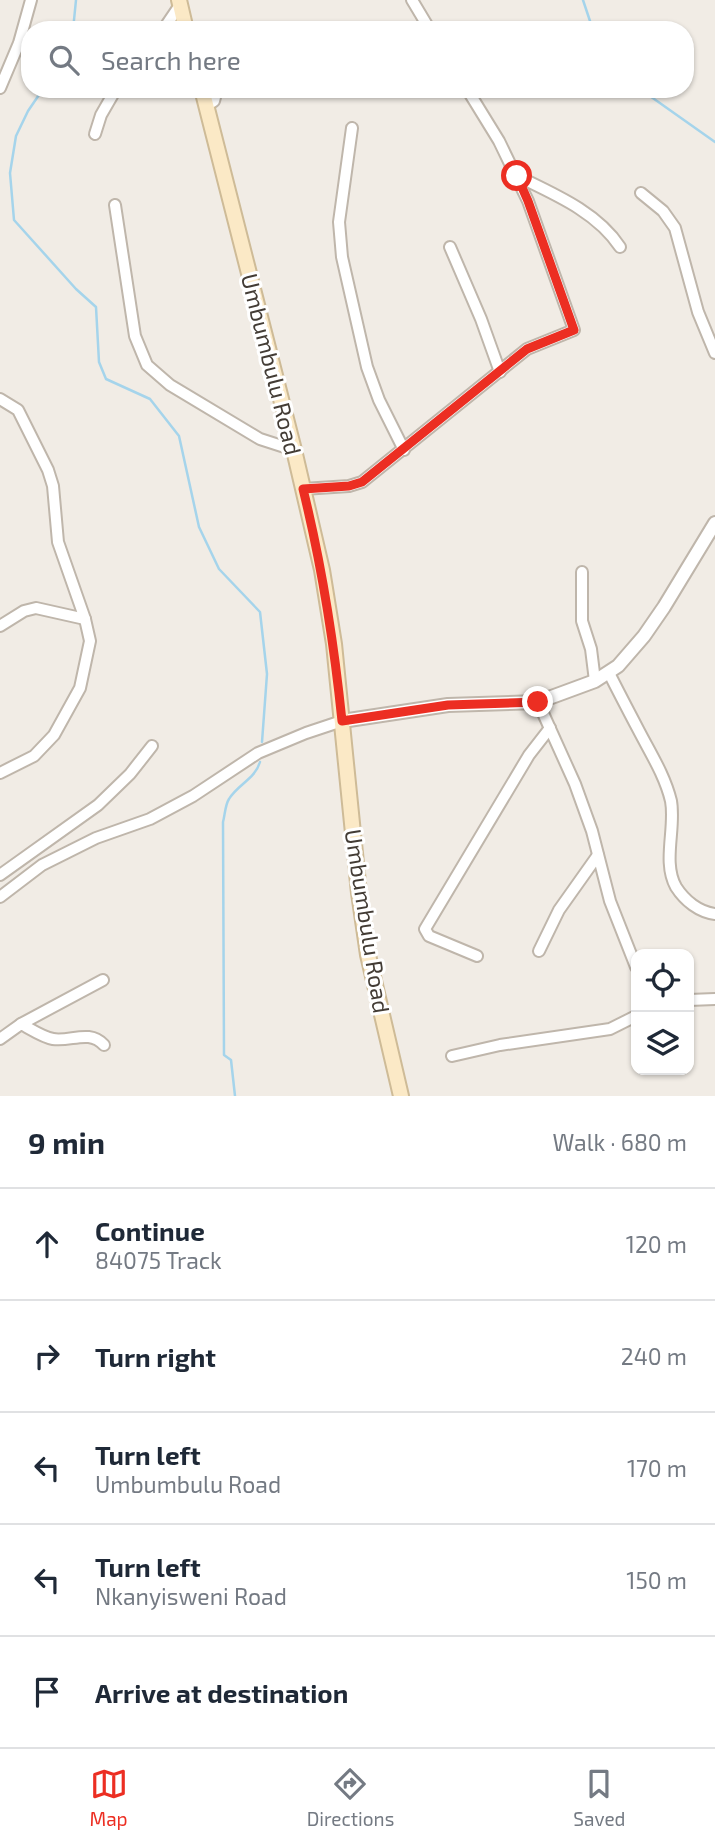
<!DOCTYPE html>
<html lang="en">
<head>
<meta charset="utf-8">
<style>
  body { margin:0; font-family:"Exo 2",sans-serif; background:#f6f6f7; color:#1f2937 }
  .controls { position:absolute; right:21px; bottom:21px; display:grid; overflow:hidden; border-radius:14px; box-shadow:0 2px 5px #0004 }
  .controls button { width:63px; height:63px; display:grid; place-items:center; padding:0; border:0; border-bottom:2px solid #e0e1e3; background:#fff; color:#1f2937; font:35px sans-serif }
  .stop { position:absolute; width:21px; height:21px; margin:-16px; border:5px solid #ec2e22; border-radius:50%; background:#fff }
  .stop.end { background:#ec2e22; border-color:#fff; box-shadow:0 2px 7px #0008 }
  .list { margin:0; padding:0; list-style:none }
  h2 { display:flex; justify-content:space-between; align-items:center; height:91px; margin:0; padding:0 28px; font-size:30px }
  h2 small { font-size:23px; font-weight:400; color:#747a83 }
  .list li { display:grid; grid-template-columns:46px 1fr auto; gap:21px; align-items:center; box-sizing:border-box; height:112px; padding:0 28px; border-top:2px solid #e0e1e3 }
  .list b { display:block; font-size:26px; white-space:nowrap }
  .list p { margin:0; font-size:23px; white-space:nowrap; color:#747a83 }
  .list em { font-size:23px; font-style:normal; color:#747a83 }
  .icon { flex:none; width:38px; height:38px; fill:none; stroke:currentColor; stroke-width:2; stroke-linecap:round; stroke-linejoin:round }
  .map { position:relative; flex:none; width:715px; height:1096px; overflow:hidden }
  .search { position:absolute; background:#fff; box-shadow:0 2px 5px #0004; left:21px; right:21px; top:21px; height:77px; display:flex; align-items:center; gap:18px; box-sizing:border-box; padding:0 24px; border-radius:28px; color:#747a83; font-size:26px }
  .sheet { height:651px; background:#fff }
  nav { display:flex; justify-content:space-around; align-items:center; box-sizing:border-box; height:98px; border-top:2px solid #e0e1e3; background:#fff; font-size:19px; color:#747a83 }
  nav a { display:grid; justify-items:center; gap:4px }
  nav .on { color:#ec2e22 }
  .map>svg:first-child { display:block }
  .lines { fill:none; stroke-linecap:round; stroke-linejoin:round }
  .stream { stroke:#a5d4eb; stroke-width:2.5 }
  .minor-casing { stroke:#bfb6ab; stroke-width:14 }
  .tertiary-casing { stroke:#bfb6ab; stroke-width:16 }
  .secondary-casing { stroke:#cebb97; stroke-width:18 }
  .minor { stroke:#fff; stroke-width:10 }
  .tertiary { stroke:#fff; stroke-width:12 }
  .secondary { stroke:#fbe9c6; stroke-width:14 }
  .route { stroke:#ec2e22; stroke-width:9 }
  .labels { text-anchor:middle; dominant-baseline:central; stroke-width:6; stroke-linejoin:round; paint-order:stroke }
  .street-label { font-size:23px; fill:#433c35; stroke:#fff }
</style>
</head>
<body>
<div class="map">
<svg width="715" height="1096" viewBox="0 0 715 1096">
  <rect width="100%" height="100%" fill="#f1ece5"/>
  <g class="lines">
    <g class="stream">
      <path d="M583 0 593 30"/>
      <path d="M73 30 76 0"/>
      <path d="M43 89 28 111 16 136 10 173 14 220 76 289 96 307 99 362 106 379 150 399 179 436 199 527 219 569 260 612 267 674 262 742"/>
      <path d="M640 89 715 142"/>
      <path d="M235 1096 231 1060 224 1055 223 822C225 815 225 805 229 799 237 785 255 779 260 762"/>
    </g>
    <defs>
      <g id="minor">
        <path d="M412 0 430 30"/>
        <path d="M163 30 180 5"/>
        <path d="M0 88 19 43 31 0"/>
        <path d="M206 106 214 101 217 89"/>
        <path d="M352 128 339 222 342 257 367 367 379 400 404 450"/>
        <path d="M95 134 101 115 116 89"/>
        <path d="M517 176C554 194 597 212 620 247"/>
        <path d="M641 193 663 211 675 228 698 312 715 353"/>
        <path d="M115 205 135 336 147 365 170 385 260 439 294 450"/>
        <path d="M450 247 481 319 500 372"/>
        <path d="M0 399 18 410 48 470 53 486 58 542 85 619 90 641 80 688 54 735 34 756 0 773"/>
        <path d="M303 489 349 486 362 482 527 349 574 330 528 201 499 141 467 89"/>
        <path d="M582 572V621L591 649 595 681"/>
        <path d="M0 626 24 611 36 608 85 619"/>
        <path d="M609 673C619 693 629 712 639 731 651 754 665 776 671 801 676 828 662 862 676 887 685 901 699 912 715 914"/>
        <path d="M538 702 575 784 592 831 610 901 636 967"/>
        <path d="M0 875 98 805 130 774 152 746"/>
        <path d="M0 897 42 865 96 838 150 819 193 796 258 753 306 733 342 721"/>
        <path d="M539 951 559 910 598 855"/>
        <path d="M477 956 429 936 425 929 529 755 550 728"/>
        <path d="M689 1000 715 999"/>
        <path d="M21 1024 103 980"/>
        <path d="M0 1039 21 1024C31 1029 42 1037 53 1039 71 1042 89 1029 104 1045"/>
        <path d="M452 1056 500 1045 610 1029 636 1016"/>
      </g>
      <path id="tertiary" d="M342 721 448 705 538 702 595 681 618 666 644 636 664 607 715 523"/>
      <g id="secondary">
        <path d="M179 0 186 30"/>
        <path d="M202 89 294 450 322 570 334 644 359 893 368 955 401 1096"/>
      </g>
    </defs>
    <use href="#minor" class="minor-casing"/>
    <use href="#tertiary" class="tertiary-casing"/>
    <use href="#secondary" class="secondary-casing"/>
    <use href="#minor" class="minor"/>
    <use href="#tertiary" class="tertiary"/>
    <use href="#secondary" class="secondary"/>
  </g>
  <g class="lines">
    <path class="route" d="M517 176 528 201 574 330 527 349 362 482 349 486 303 489C322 566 334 643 342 721L448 705 538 702"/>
  </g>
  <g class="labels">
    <g class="street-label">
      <text transform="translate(272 364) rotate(76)">Umbumbulu Road</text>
      <text transform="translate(368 921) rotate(81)">Umbumbulu Road</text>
    </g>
  </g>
</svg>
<div class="controls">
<button><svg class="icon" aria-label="locate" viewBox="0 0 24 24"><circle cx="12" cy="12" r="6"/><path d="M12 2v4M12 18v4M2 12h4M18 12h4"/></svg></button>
<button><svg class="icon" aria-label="layers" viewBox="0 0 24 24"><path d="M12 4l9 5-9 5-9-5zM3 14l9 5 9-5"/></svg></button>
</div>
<div class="stop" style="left:517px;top:176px"></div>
<div class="stop end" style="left:538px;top:702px"></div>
<div class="search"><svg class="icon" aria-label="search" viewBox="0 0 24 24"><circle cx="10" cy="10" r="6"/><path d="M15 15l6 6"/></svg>Search here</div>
</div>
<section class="sheet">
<h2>9 min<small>Walk · 680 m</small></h2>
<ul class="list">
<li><svg class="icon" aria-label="ahead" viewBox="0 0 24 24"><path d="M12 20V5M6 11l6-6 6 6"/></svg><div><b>Continue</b><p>84075 Track</p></div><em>120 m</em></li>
<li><svg class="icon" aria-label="right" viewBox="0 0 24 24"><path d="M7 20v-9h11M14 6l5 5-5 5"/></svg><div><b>Turn right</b></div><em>240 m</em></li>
<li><svg class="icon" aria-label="left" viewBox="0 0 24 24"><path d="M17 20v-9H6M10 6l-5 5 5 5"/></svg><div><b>Turn left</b><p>Umbumbulu Road</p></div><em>170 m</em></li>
<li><svg class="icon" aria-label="left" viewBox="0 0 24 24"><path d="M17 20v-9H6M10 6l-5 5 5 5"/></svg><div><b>Turn left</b><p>Nkanyisweni Road</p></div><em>150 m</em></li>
<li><svg class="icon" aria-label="arrive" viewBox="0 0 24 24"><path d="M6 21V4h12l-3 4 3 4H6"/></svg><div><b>Arrive at destination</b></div></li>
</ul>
</section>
<nav>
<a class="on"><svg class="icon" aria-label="map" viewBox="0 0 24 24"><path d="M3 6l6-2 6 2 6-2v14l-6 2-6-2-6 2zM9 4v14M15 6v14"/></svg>Map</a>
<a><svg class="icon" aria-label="directions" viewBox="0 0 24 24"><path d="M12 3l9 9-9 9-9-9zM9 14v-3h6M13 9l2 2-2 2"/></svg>Directions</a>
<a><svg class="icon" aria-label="saved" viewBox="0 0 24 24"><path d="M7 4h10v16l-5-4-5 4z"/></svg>Saved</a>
</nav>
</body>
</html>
